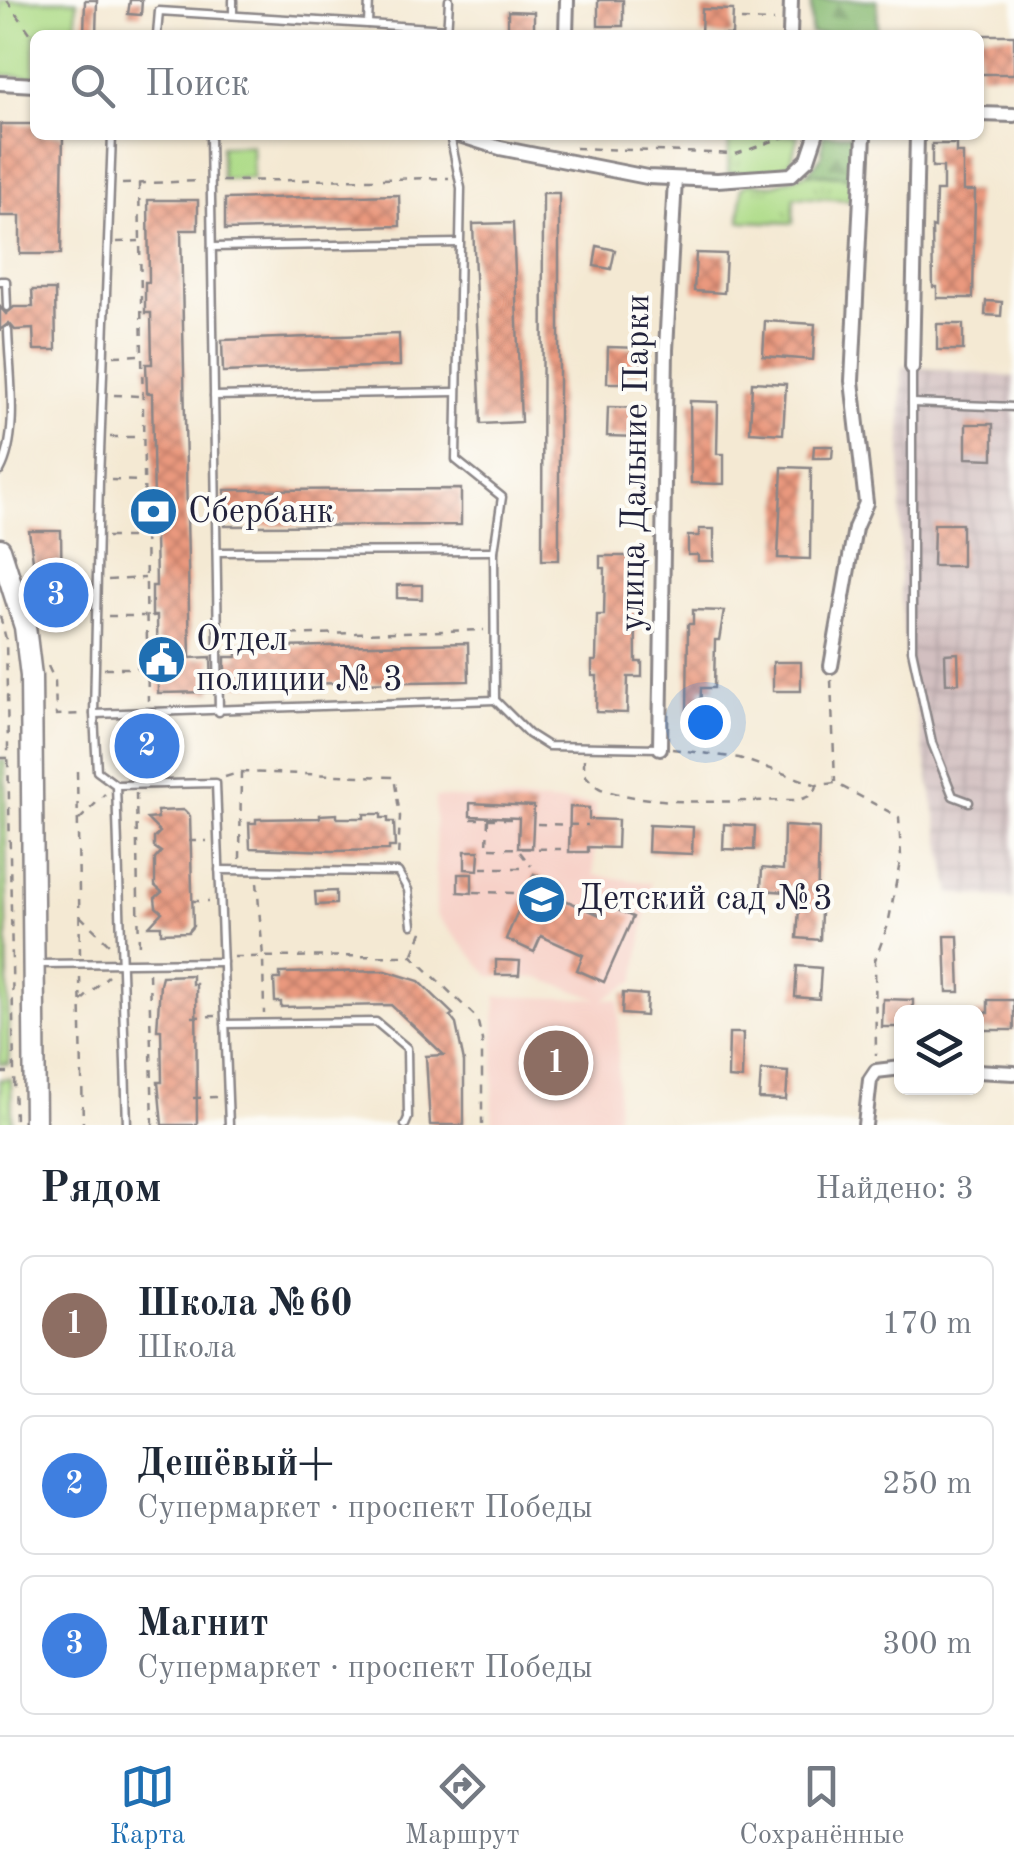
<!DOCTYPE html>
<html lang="ru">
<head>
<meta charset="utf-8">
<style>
  body { margin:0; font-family:"Old Standard TT",serif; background:#f6f6f7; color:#1f2937 }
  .controls { position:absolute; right:30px; bottom:30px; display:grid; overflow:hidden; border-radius:15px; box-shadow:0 2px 8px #0004 }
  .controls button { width:90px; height:90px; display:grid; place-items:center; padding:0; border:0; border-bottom:2px solid #e0e1e3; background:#fff; color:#1f2937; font:50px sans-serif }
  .you { position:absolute; left:705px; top:722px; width:35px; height:35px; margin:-25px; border:8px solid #fff; border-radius:50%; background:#1a73e8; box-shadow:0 0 0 15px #1a73e833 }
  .badge { display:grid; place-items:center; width:65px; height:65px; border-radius:50%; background:#1f6fb2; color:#fff; font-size:32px; font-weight:700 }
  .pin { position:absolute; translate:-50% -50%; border:5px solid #fff; box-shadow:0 2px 10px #0006 }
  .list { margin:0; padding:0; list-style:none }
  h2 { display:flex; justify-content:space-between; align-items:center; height:130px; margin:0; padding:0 40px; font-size:42px }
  h2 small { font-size:32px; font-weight:400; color:#747a83 }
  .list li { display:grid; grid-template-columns:65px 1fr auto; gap:30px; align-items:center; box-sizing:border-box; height:140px; margin:0 20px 20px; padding:0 20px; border:2px solid #e0e1e3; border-radius:15px }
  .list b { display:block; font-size:38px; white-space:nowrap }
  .list p { margin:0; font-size:32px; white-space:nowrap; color:#747a83 }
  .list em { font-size:32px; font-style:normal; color:#747a83 }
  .icon { flex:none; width:55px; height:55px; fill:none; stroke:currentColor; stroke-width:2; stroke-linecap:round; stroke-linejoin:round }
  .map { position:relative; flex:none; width:1014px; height:1125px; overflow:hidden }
  .search { position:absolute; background:#fff; box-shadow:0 2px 8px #0004; left:30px; right:30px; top:30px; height:110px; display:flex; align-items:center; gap:25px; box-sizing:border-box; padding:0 35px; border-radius:15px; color:#747a83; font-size:38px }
  .sheet { height:610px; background:#fff }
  nav { display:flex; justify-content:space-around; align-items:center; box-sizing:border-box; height:140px; border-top:2px solid #e0e1e3; background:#fff; font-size:28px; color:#747a83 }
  nav a { display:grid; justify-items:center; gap:5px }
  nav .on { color:#1f6fb2 }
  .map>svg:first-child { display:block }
  .built { fill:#f7d1c8 }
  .industrial { fill:url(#industrial-grid) }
  .grass { fill:url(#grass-tufts); stroke:#687e61; stroke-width:2.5 }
  .forest { fill:url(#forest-firs); stroke:#566e58; stroke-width:2.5 }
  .park { fill:#addb87; stroke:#687e61; stroke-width:2.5 }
  .building { fill:url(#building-cross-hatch) }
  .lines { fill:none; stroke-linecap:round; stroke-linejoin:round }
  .service-casing { stroke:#8b8687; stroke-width:11 }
  .minor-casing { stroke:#8b8687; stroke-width:18 }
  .primary-casing { stroke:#8b8687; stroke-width:25 }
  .path { stroke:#8b8687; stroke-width:2.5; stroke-dasharray:8 8; stroke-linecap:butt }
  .service { stroke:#fff; stroke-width:6 }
  .minor { stroke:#fff; stroke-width:12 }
  .primary { stroke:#fff; stroke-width:20 }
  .labels { text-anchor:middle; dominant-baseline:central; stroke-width:8; stroke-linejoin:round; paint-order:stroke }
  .street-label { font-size:35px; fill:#22223b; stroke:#fdfcf7 }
  .poi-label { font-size:35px; fill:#22223b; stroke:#fdfcf7; text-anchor:start }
</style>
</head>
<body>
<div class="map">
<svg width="1014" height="1125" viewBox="0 0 1014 1125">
  <defs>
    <pattern id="industrial-grid" width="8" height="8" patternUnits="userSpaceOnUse" patternTransform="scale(2.5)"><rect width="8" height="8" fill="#d2bfc0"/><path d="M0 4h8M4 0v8" fill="none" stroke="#b4a4a6"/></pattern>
    <pattern id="grass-tufts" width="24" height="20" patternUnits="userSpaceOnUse" patternTransform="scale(2.5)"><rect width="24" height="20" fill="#addb87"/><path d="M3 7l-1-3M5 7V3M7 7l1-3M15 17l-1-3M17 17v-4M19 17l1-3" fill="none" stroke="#95bc75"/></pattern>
    <pattern id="forest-firs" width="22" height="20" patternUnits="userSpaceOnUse" patternTransform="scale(2.5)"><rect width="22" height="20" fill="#8abb74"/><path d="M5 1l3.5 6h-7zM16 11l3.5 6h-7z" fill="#709860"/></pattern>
    <pattern id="building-cross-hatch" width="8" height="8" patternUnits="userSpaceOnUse" patternTransform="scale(2.5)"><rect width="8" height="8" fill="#ea997e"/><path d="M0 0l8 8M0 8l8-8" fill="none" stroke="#bd7c68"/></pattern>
  </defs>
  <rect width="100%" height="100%" fill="#fdfcf7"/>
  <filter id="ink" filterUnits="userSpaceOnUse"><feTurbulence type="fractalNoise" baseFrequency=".01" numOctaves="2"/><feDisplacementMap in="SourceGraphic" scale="20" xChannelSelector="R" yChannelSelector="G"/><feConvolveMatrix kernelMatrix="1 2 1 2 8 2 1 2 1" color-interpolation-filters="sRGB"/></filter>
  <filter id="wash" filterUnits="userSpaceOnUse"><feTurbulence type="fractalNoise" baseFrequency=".0048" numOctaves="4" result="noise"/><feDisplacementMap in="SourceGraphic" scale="40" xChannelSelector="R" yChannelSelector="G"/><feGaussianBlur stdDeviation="2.25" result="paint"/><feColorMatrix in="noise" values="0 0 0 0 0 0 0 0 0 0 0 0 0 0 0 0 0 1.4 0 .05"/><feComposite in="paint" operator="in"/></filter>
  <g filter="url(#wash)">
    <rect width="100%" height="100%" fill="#f4e9d3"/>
    <path class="built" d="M435 797 595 804 594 875 651 883 635 981 604 999 619 1000 617 1125H492L496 996 598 999 539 978 490 976 436 915Z"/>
    <path class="industrial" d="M902 366 1014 377V899L951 894 907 664 900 590Z"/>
    <g class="grass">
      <path d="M745 135H798L790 167 778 173H728L729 137Z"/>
      <path d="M807 173 852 177 850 200 794 197 793 223 740 221 742 187 749 183 774 185Z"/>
      <path d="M0 760H5L9 1064H0Z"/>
      <path d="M0 1079H11L12 1125H0Z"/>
    </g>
    <g class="forest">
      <path d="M811 0H877L878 35 811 34Z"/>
      <path d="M823 135H853L852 177 807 173 821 157Z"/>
    </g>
    <g class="park">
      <path d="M0 0H77L76 35H35V77L0 75Z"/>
      <path d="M252 145 253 178 222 179 221 146Z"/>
    </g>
    <g id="blocks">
      <g class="building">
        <path d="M85 0H97L96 35H84Z"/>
        <path d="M130 0H142L141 15 128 14Z"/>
        <rect x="598" y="0" width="25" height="26"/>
        <path d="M702 9 733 10 732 35H701Z"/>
        <path d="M508 11 534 12V35H508Z"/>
        <path d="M979 35H1014V74H980Z"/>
        <path d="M0 124H35V135H63L61 254H20V216H0Z"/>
        <path d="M932 144H956V153H963V191H975L973 298H937V287H933L932 227 935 228 936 191H943V167H932Z"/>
        <path d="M543 193H559V560H542Z"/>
        <path d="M399 195 400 226 225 230V199Z"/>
        <path d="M148 200H198V230H181L190 658 211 657 212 692 158 693 157 616H152V586H156L155 534H150L149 505H154L152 393H147L146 364H152L151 313H145V282H149Z"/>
        <path d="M513 223 521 422 481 424 473 224Z"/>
        <path d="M597 246 615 250 611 269 594 266Z"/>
        <path d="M696 253 726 254 724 293 694 291Z"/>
        <path d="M32 290H55L56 350H34L33 329 15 330 9 323 0 330V307L6 314 14 307H33Z"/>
        <path d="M986 301 1002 302 1001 316 985 315Z"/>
        <path d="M765 321 815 324 813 360 763 356Z"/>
        <rect x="937" y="324" width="26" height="26"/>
        <path d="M399 334 400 366 223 372 222 340Z"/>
        <path d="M608 347 641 348 640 372H624V383H607Z"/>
        <path d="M752 382 786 384 783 434 750 432Z"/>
        <path d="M690 401 718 402 717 454H724V484L691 483Z"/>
        <path d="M608 407 639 408 638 437 607 436Z"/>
        <path d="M966 424H993V459L966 458Z"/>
        <path d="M814 446H833L832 458H813Z"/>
        <path d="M782 467 811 468 810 559 778 558Z"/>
        <path d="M461 489V525L225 526V490Z"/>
        <path d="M934 524H962V566H933Z"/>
        <path d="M699 529H714V561H698V555H688V536H699Z"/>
        <path d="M29 531H61L62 612 57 618 46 619 40 612Z"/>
        <path d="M600 556H635L636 662H642V677H628L627 713 596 712 597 676H592V661H596L597 615H604L605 568H600Z"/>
        <path d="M397 585H422V599L397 598Z"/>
        <path d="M693 610 724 611 719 640H715L714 688H701L700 716 687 715 688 624H693Z"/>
        <path d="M468 643 469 681 225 685V657H237V648Z"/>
        <path d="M958 653 959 683 946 684 945 654Z"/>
        <rect x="773" y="662" width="28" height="29"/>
        <path d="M134 734H159V758L134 757Z"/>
        <path d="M470 803 534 806 532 848H518L519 818 470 816Z"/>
        <path d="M570 807 589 808V819L618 820 617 848 588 847V852H569Z"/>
        <path d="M184 810 190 816 193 926 188 932 161 933V926H149L162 912 156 907 155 898 162 892 155 886V859L161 852 154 847V838L160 832 147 819 158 818 157 811Z"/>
        <path d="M337 814V818H364V814H381V818H388V822H394L395 847H389V850L333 851 250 848 249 823H256V819L320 818V815Z"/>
        <path d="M724 824 755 826 754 850 723 849Z"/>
        <path d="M649 825 693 827 692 854 648 852Z"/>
        <path d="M784 826 819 828 817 911H821L820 940 797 938 800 893 761 890 762 868 783 870Z"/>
        <path d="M465 851H479L478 870 465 869Z"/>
        <path d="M458 874H472V893L458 892Z"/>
        <path d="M534 874 563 886 558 897 600 915 605 904 633 917 604 982 577 970 583 955 541 936 534 952 506 939Z"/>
        <path d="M336 891V904L316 905 315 892Z"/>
        <path d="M945 936H958L960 992H947Z"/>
        <path d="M496 960 520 961 519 975H496Z"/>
        <path d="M797 966 821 968 819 999 795 997Z"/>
        <path d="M386 971 419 981 453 1014 450 1016 456 1024 464 1062V1125H430L426 1056 444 1055 391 1005 281 1007V1002H275L274 979H280V973Z"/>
        <path d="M192 975V984H196L197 1125H162L158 1082H162L161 1030H157L160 984 162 976Z"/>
        <path d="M623 993 647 995 646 1016 622 1014Z"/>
        <path d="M883 999 913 1000V1012H902V1027H882Z"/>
        <path d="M988 1000H1014V1030H976V1013H988Z"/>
        <path d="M729 1033H743L742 1079 728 1078Z"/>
        <path d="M761 1070 788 1072 786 1100 759 1099Z"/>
      </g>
    </g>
  </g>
  <g filter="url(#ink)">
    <use href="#blocks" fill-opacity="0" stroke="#8b8687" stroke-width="2.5"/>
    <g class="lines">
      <defs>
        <g id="service">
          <path d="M233 15V0"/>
          <path d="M368 24 369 0"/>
          <path d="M157 35 159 11 447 29"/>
          <path d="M447 35 449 0"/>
          <path d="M112 135 99 480 94 714 97 771 116 785 127 1125"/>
          <path d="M210 135 219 712"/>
          <path d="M212 247 459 243"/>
          <path d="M0 281H6L7 307"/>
          <path d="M912 367V650L932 743 953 796 969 802"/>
          <path d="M214 396 455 392"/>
          <path d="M912 403 1014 407"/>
          <path d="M0 471C20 434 9 372 8 330"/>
          <path d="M217 552 494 551"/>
          <path d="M495 700 529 734 548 746 660 748"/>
          <path d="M94 714 495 700 494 551 502 497 456 460 461 188 450 135"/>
          <path d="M116 785 216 783 229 1125"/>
          <path d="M219 870 398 872 408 890 412 925"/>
          <path d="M39 964 223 962"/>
          <path d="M225 1024 376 1022 407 1048 408 1118 405 1125"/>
        </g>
        <g id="minor">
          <path d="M566 35 567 0"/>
          <path d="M790 35 791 0"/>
          <path d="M0 83 35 85"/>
          <path d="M979 114 1014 115"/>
          <path d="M459 135 500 148 647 177 717 180 791 175 808 159 816 135"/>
          <path d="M912 367 917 135"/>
          <path d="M831 666 855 528 866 503 852 381 864 135"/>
          <path d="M660 748 666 350 675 179"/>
          <path d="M976 1071 1014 1073"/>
          <path d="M865 1125 870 1080 876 1071 902 1068"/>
        </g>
        <path id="primary" d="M0 549 25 627 31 676 35 1125"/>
      </defs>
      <use href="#service" class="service-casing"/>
      <use href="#minor" class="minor-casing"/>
      <use href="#primary" class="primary-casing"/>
      <g class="path">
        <path d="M7 0 35 40"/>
        <path d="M741 20 774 21"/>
        <path d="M575 148 736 154 790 135"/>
        <path d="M222 181 449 178"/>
        <path d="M139 183 148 701"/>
        <path d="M122 184 199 181"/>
        <path d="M117 242 139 241"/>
        <path d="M114 356 141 355"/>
        <path d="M114 395 141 396"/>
        <path d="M110 437H142"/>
        <path d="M111 480 143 481"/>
        <path d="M107 537H144"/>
        <path d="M108 580 145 578"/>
        <path d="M0 616 6 639 15 1125"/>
        <path d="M108 616H145"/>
        <path d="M227 636 484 630"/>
        <path d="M48 666 55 681 56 715 82 714"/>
        <path d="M104 668H146"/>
        <path d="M831 680 835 782"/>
        <path d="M128 725 129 772"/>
        <path d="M672 749 739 758 817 785 835 783 899 817 901 857 888 925 875 960 876 1055"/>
        <path d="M0 758H16"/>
        <path d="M584 759V774C589 779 594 786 601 789 656 808 742 800 800 800L814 794 817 786"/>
        <path d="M77 771 80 954"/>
        <path d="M225 777 241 772 394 777 400 816 398 859"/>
        <path d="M136 793 139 950"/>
        <path d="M471 819H516"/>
        <path d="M488 819 487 848 561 849"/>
        <path d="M79 820 105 794"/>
        <path d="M537 824 588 825"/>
        <path d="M189 841H207"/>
        <path d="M520 852 531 866"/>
        <path d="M240 859 241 772"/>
        <path d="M481 868H529"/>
        <path d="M257 882 263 957 264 1014"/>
        <path d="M474 892 518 893"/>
        <path d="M191 901H209"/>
        <path d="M80 916 110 945"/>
        <path d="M413 954 422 932 419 930"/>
        <path d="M234 957 412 956 477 1018 482 1040V1125"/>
        <path d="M149 973 153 1125"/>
        <path d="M80 977 83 1125"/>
        <path d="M81 1001 108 976"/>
        <path d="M192 1017 216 1016"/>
        <path d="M0 1073H13"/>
        <path d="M193 1098 216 1097"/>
      </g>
      <use href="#service" class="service"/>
      <use href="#minor" class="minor"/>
      <use href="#primary" class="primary"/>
    </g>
  </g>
  <defs>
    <symbol id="bank-disc" viewBox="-11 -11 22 22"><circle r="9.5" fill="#1f6fb2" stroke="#fdfcf7"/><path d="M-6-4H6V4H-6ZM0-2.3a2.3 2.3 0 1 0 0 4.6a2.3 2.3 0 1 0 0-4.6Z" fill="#fff"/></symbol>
    <symbol id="civic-disc" viewBox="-11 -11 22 22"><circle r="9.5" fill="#1f6fb2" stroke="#fdfcf7"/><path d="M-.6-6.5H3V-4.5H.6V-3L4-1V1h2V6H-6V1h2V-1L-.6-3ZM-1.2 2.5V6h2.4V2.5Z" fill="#fff"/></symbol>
    <symbol id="school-disc" viewBox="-11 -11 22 22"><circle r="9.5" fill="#1f6fb2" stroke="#fdfcf7"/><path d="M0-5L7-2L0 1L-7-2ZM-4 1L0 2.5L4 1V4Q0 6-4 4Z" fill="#fff"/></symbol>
  </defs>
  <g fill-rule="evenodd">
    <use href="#bank-disc" x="126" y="484" width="55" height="55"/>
    <use href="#civic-disc" x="134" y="632" width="55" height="55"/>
    <use href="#school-disc" x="514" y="872" width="55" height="55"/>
  </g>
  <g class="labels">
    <g class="street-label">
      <text transform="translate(636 463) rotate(-89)">улица Дальние Парки</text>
    </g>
    <g class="poi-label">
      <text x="188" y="512">Сбербанк</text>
      <text x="196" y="640">Отдел<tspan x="196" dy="40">полиции № 3</tspan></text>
      <text x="577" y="899">Детский сад №3</text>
    </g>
  </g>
</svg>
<div class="controls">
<button><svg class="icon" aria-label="layers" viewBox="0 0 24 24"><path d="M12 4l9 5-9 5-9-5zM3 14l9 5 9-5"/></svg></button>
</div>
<div class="you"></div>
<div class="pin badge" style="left:556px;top:1063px;background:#8d6e63">1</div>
<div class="pin badge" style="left:147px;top:746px;background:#3f7fe0">2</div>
<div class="pin badge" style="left:56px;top:595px;background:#3f7fe0">3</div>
<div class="search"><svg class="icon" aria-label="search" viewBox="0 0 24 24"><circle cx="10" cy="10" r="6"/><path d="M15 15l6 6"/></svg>Поиск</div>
</div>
<section class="sheet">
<h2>Рядом<small>Найдено: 3</small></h2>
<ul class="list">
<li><span class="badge" style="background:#8d6e63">1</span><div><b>Школа №60</b><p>Школа</p></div><em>170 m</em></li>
<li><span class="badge" style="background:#3f7fe0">2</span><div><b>Дешёвый+</b><p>Супермаркет · проспект Победы</p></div><em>250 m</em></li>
<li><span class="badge" style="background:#3f7fe0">3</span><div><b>Магнит</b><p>Супермаркет · проспект Победы</p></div><em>300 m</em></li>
</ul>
</section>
<nav>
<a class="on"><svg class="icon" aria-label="map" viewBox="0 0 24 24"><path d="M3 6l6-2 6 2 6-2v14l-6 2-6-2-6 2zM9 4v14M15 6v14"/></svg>Карта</a>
<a><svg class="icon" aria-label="directions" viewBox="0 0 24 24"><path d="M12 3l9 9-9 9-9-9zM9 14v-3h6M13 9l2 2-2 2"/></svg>Маршрут</a>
<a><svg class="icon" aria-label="saved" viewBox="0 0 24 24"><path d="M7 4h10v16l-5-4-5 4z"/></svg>Сохранённые</a>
</nav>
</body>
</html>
